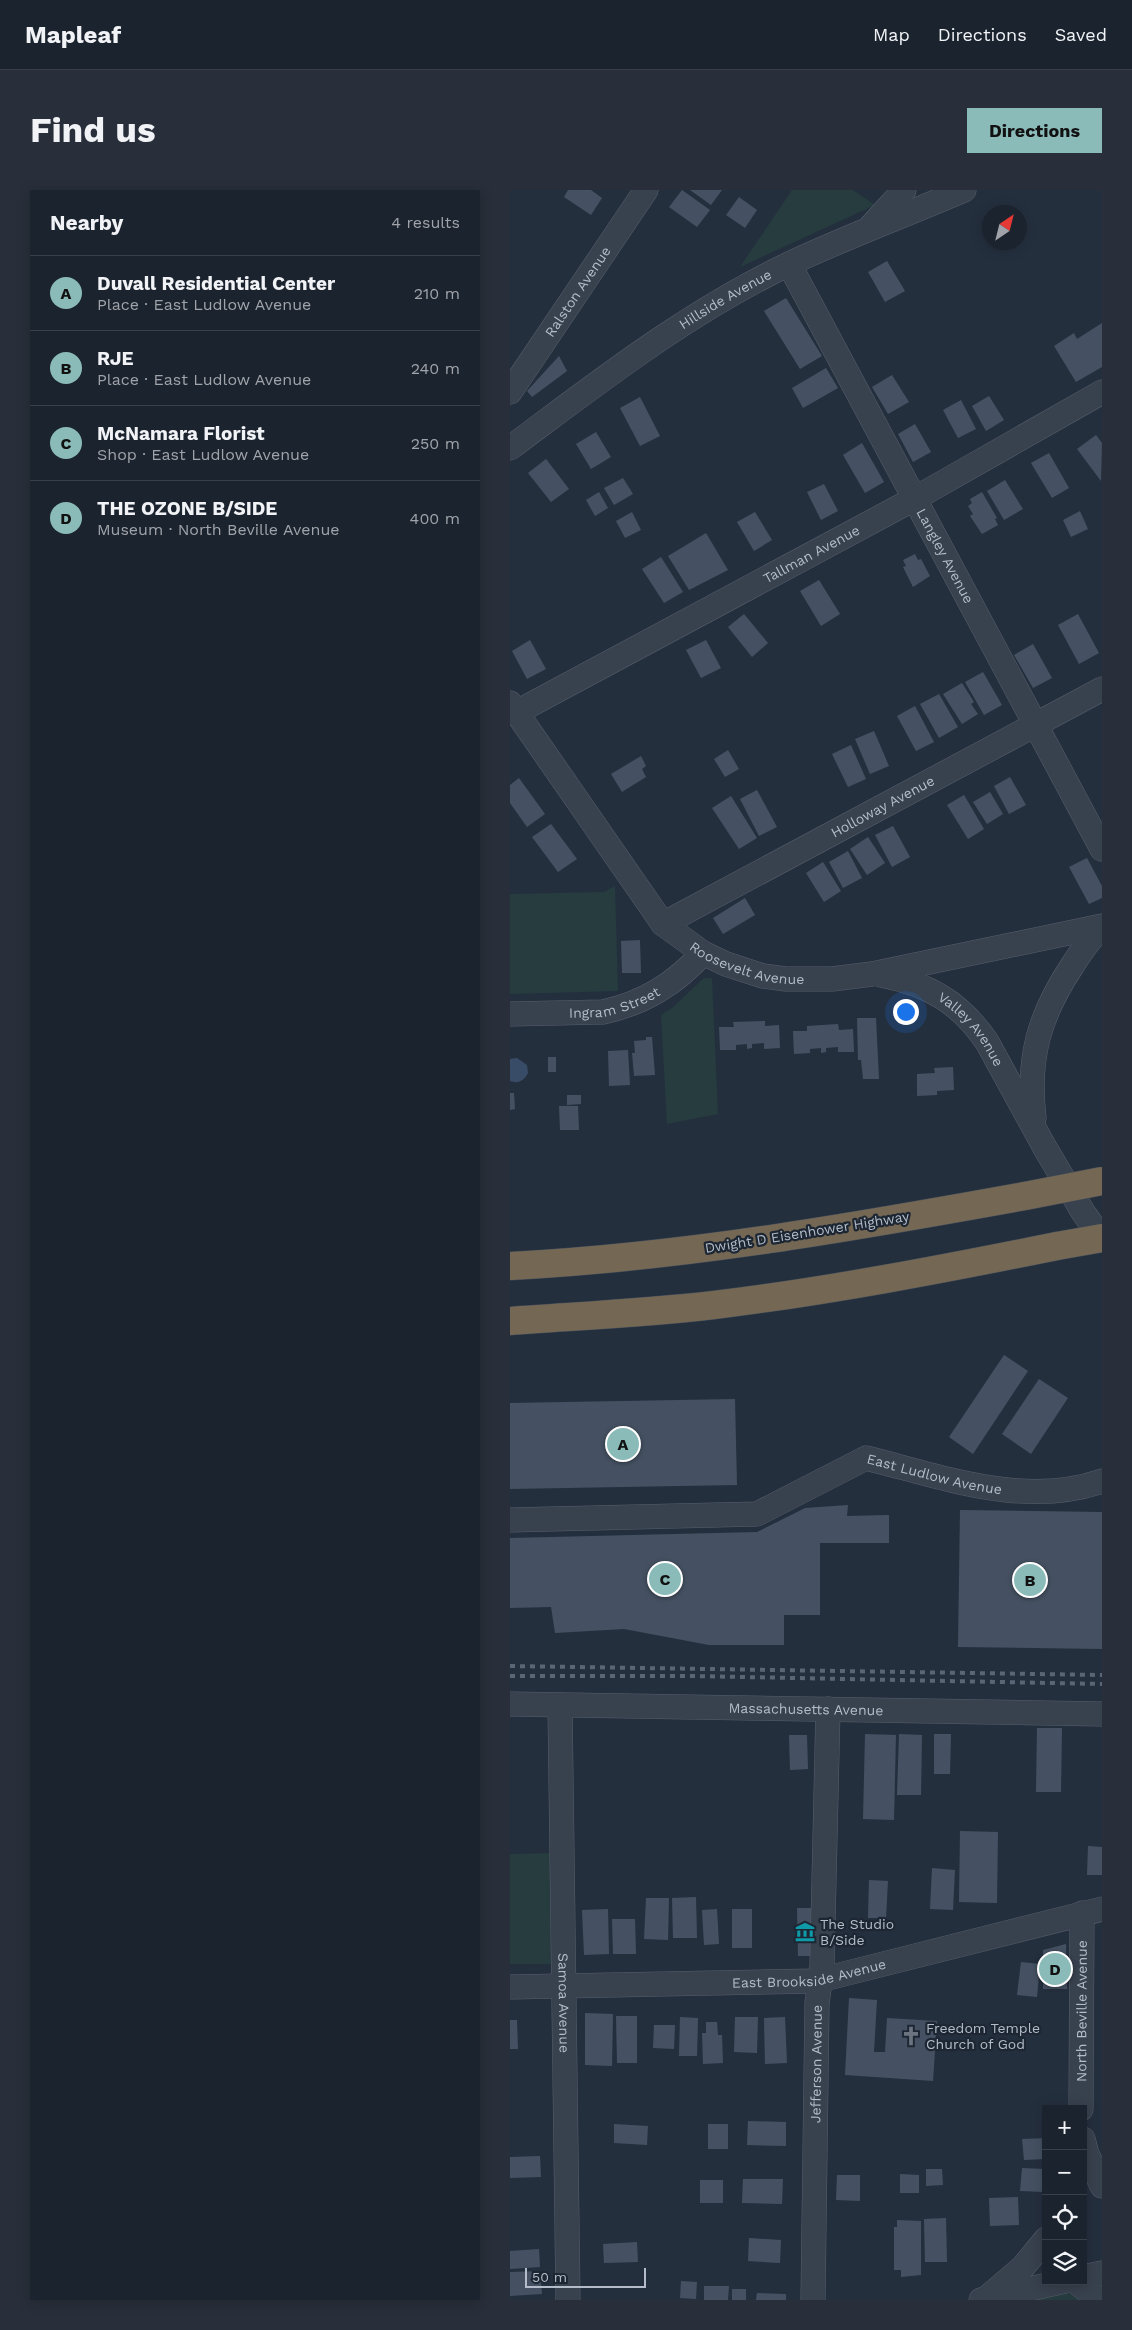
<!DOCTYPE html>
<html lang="en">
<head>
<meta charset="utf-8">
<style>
  body { margin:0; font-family:"Work Sans",sans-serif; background:#282f3a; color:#f1f3f6 }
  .controls { position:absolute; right:15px; bottom:15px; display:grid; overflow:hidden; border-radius:0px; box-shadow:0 2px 12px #0003 }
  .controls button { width:45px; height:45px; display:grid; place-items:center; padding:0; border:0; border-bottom:1px solid #39404a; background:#1b232e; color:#f1f3f6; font:25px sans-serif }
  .compass { position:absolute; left:472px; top:15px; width:45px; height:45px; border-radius:50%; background:#1b232e; box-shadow:0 2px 12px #0003; rotate:35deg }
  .scale { position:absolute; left:15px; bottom:12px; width:121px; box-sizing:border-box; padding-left:5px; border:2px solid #b4bcc9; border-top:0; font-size:14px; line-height:18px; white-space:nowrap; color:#b4bcc9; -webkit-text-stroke:4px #1d2633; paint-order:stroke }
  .you { position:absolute; left:395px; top:821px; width:18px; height:18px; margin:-12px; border:4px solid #fff; border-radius:50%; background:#1a73e8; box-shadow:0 0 0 8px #1a73e833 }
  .badge { display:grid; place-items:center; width:32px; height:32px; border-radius:50%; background:#8bbbb9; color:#111; font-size:16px; font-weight:700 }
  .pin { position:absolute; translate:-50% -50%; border:2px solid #fff; box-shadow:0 1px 5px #0006 }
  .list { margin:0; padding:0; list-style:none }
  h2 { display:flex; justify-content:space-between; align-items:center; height:65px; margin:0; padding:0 20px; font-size:21px }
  h2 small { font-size:16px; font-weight:400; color:#a0a4aa }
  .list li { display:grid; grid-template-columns:32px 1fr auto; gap:15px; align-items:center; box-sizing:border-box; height:75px; padding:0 20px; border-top:1px solid #39404a }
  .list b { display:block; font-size:19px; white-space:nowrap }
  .list p { margin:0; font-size:16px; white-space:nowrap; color:#a0a4aa }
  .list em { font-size:16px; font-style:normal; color:#a0a4aa }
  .icon { flex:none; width:28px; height:28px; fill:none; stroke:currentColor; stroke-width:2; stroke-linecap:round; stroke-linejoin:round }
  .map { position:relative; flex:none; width:592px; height:2110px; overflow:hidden; border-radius:0px }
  header { display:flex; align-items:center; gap:30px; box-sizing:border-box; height:70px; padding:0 25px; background:#1b232e; border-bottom:1px solid #39404a }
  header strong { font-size:24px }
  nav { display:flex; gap:28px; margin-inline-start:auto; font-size:18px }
  .intro { display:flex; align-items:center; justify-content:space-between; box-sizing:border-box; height:120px; padding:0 30px }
  h1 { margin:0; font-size:35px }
  .button { padding:12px 22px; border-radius:0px; background:#8bbbb9; color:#111; font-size:18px; font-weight:700 }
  main { display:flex; gap:30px; padding:0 30px }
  aside { flex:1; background:#1b232e; border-radius:0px; box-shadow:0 2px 12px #0003 }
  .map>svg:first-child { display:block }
  .green { fill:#263c3f }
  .water { fill:#394c67 }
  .building { fill:#455162 }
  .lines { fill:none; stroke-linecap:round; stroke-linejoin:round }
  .minor-casing { stroke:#565f6c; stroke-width:25 }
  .highway-casing { stroke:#434c59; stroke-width:29 }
  .minor { stroke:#38414e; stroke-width:24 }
  .highway { stroke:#746855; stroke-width:28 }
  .rail { stroke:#5a6575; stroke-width:4; stroke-dasharray:5 5; stroke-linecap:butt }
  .highway-bridge-casing { stroke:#434c59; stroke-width:29; stroke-linecap:butt }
  .highway-bridge { stroke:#746855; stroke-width:28 }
  .labels { text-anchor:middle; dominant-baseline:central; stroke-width:4.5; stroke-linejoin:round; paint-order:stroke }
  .street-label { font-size:14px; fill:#b4bcc9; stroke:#1d2633 }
  .poi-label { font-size:14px; fill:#b4bcc9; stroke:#1d2633; text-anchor:start }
</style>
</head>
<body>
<header>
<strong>Mapleaf</strong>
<nav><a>Map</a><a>Directions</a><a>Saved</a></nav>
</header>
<div class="intro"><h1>Find us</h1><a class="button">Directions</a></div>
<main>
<aside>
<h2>Nearby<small>4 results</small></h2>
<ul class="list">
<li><span class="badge">A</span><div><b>Duvall Residential Center</b><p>Place · East Ludlow Avenue</p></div><em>210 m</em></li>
<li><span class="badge">B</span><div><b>RJE</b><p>Place · East Ludlow Avenue</p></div><em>240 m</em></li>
<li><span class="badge">C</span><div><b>McNamara Florist</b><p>Shop · East Ludlow Avenue</p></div><em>250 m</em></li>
<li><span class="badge">D</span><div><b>THE OZONE B/SIDE</b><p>Museum · North Beville Avenue</p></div><em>400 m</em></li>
</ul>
</aside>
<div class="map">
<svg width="592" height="2110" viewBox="0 0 592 2110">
  <rect width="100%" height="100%" fill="#242f3e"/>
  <g class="green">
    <path d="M282 0H343L365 15 230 77Z"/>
    <path d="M105 696 108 801 0 804V704L94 702Z"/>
    <path d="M194 788H202L208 924 157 934 151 825 162 818Z"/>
    <path d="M41 1663 46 1774H0V1664Z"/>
    <path d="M556 2102 569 2110H507Z"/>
  </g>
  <path class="water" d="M7 868 17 875 18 883C14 891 8 894 0 891V869Z"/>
  <g class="building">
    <path d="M58 0H81L92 8 81 25 54 7Z"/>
    <path d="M172 0 200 20 187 37 159 17Z"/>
    <path d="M180 0H212L201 15Z"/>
    <path d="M229 7 247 20 235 38 216 25Z"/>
    <path d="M377 71 395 101 375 112 358 82Z"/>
    <path d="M276 108 312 166 290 179 254 121Z"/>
    <path d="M592 133V177L566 192 544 156 564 143 567 149Z"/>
    <path d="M49 166 57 181 22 207 17 201Z"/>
    <path d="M316 178 328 198 293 218 282 198Z"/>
    <path d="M382 185 399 212 378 224 362 197Z"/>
    <path d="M479 206 494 230 476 241 462 216Z"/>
    <path d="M130 207 150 246 130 256 110 218Z"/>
    <path d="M451 210 466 239 448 248 433 220Z"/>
    <path d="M405 234 421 262 403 272 388 244Z"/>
    <path d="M86 242 101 267 81 279 66 254Z"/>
    <path d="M586 245 592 253 591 291 567 259Z"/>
    <path d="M352 253 374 292 355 303 333 265Z"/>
    <path d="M539 263 559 298 542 308 521 273Z"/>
    <path d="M36 269 59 299 41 312 18 283Z"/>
    <path d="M113 288 123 304 104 315 94 298Z"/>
    <path d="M495 290 513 319 494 330 477 301Z"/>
    <path d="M314 294 328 321 311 330 297 302Z"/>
    <path d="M89 302 98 318 85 326 76 310Z"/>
    <path d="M472 302 487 328 485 329 488 335 472 344 460 326 463 324 458 316 462 313 460 309Z"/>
    <path d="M570 321 578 339 561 347 553 330Z"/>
    <path d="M122 322 131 340 115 348 106 331Z"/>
    <path d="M245 322 262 350 244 361 227 332Z"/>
    <path d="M196 343 218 380 179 400 158 366Z"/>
    <path d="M405 364 408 370 411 369 420 386 403 397 393 377 396 376 393 370Z"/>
    <path d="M151 367 173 402 154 413 132 379Z"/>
    <path d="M309 390 330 424 311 436 290 401Z"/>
    <path d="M234 424 258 453 242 467 218 437Z"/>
    <path d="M568 424 589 463 569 474 548 435Z"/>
    <path d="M20 450 36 479 17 489 2 461Z"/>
    <path d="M196 450 211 478 191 488 176 460Z"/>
    <path d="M523 454 542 488 523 498 504 465Z"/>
    <path d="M473 482 492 515 474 525 455 492Z"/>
    <path d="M452 493 464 512 461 514 468 524 452 534 433 504Z"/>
    <path d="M429 504 448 537 429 548 410 514Z"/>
    <path d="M405 516 424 552 406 561 387 526Z"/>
    <path d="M364 541 379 576 360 584 345 549Z"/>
    <path d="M341 555 356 589 338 597 322 564Z"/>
    <path d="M218 560 229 579 215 587 204 569Z"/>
    <path d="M131 566 136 576 132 579 136 587 112 602 101 584Z"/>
    <path d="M500 587 516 615 499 624 484 596Z"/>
    <path d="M9 588 35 624 17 637 0 613V595Z"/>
    <path d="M247 600 267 637 249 646 230 609Z"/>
    <path d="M480 602 493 624 477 634 463 612Z"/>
    <path d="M454 605 474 639 458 649 437 615Z"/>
    <path d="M221 606 247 648 229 659 202 618Z"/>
    <path d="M41 634 67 669 48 682 22 647Z"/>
    <path d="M383 636 400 667 382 677 365 645Z"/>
    <path d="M358 647 375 673 357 685 340 659Z"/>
    <path d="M338 661 352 688 333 698 319 672Z"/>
    <path d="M577 668 592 696V708L579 714 559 677Z"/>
    <path d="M313 672 331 701 314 712 296 683Z"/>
    <path d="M235 708 245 725 213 744 203 728Z"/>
    <path d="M130 750 131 783H112L111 751Z"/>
    <path d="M347 828H366L369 889H353L351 870H348Z"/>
    <path d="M255 831V836L269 835 270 858 254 859V853L242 854V858L237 859V854L226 855V860H210L209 837H224L223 832Z"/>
    <path d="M328 834 329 840 343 839 344 862H328V857L316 858V862L311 863V858L300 859V863L284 864 283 841H297V836Z"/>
    <path d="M136 847H142L145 885 124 886 122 863H125L124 851 136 850Z"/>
    <path d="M118 860 120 895 99 896 98 861Z"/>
    <rect x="38" y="867" width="8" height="15"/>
    <path d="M443 877 444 900 427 901V905L407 906V884L425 883 424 878Z"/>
    <path d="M0 903H4L5 919 0 920Z"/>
    <path d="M57 905H71V914L57 915Z"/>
    <path d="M49 916H68L69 940H50Z"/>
    <path d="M494 1165 518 1181 463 1264 439 1247Z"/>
    <path d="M529 1189 558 1208 521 1264 492 1244Z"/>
    <path d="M225 1209 227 1295 0 1299V1213Z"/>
    <path d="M338 1315 337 1326 379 1325V1353H310V1425H274V1455H199L114 1439 45 1443 41 1417 0 1418V1348L247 1342 295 1318Z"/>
    <path d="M450 1320 592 1322V1459L448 1457Z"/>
    <path d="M527 1538H552L551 1602H526Z"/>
    <path d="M355 1544 386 1545 384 1630 353 1629Z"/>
    <path d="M389 1544 412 1545 411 1605H387Z"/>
    <path d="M424 1544H441L440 1584H424Z"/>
    <path d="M279 1545H297L298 1579 280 1580Z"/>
    <path d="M450 1641 488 1642 487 1713 449 1712Z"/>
    <path d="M578 1656 592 1657V1685H577Z"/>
    <path d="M422 1678 445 1680 443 1720 420 1719Z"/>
    <path d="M359 1690 378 1691 376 1728H358Z"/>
    <path d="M186 1707 187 1748H163L162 1708Z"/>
    <path d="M136 1708H159L158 1750 134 1749Z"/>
    <path d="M287 1718H303L304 1766H288Z"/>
    <path d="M98 1719 99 1764 74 1765 72 1720Z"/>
    <path d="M207 1719 209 1754 194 1755 192 1720Z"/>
    <rect x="222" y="1719" width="20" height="39"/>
    <path d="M102 1729H125L126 1764H103Z"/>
    <path d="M556 1754 557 1799H533V1760Z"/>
    <path d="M511 1772 530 1774 527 1807 507 1805Z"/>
    <path d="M339 1808 367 1810 364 1862H375L377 1828 427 1831 423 1891 335 1885Z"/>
    <path d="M75 1823 103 1824 102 1876 75 1875Z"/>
    <path d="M106 1826H127V1873H107Z"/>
    <path d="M170 1827 188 1828 187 1866H169Z"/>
    <path d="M225 1827H248L247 1863 224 1862Z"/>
    <path d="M275 1827 277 1873 255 1874 254 1828Z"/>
    <path d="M0 1830H7L8 1859H0Z"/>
    <path d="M196 1832H207L208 1845H212L213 1873 193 1874 192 1843H196Z"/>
    <path d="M144 1835H165L164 1859 143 1858Z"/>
    <path d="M238 1931 276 1932V1956L237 1955Z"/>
    <path d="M104 1934 138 1936 137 1955 104 1953Z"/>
    <rect x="198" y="1934" width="20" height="25"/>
    <path d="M536 1948V1969L514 1970 512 1949Z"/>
    <path d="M30 1966 31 1987 0 1988V1967Z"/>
    <path d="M512 1978 535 1979 534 2002 510 2001Z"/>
    <path d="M416 1979H432L433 1995 416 1996Z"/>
    <path d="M390 1984 409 1985V2003H390Z"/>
    <path d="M327 1985H350V2011L326 2010Z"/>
    <path d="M233 1989H273L272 2014 232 2013Z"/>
    <rect x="190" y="1990" width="23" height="23"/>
    <path d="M508 2007 509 2035 480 2036 479 2008Z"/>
    <path d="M436 2028 437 2072H415L414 2029Z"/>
    <path d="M387 2030 411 2031V2085L391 2087V2080H384V2037H387Z"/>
    <path d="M239 2048 271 2050 270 2073 238 2071Z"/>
    <path d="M127 2052 128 2072 94 2073 93 2054Z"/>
    <path d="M29 2059 30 2077 0 2079V2061Z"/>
    <path d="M30 2081 32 2104 0 2106V2082Z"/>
    <path d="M171 2091 187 2092 186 2109 170 2108Z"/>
    <path d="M194 2096H219L218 2110H194Z"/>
    <rect x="222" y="2099" width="14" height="11"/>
    <path d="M247 2103 276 2104V2110H246Z"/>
  </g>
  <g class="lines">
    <defs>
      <g id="minor">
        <path d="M362 35 394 0"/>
        <path id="s1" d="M279 74 592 659"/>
        <path id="s2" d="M0 202 136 0"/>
        <path id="s3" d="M0 258C89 192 178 122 279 74 336 47 396 25 454 0"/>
        <path id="s4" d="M0 513 153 734 193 763 216 774 253 786 276 789H322L362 784 592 736"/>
        <path id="s5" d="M7 522 404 309 592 202"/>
        <path id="s6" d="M153 734 592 499"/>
        <path id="s7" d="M371 785C418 794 450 812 477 852L535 958 573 1022 592 1049"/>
        <path id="s8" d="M0 824 93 822C134 813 165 794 193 763"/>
        <path d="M524 928C517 868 529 826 562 776 571 762 580 748 592 737"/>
        <path id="s9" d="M0 1330 247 1324 356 1268C433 1287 514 1318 592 1291"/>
        <path id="s10" d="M0 1514 592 1524"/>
        <path id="s11" d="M50 1515 58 2110"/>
        <path id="s12" d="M0 1797 306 1791 592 1719"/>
        <path id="s13" d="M571 1919 572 1723"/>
        <path d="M573 1949 577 1964 592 1996"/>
        <path d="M573 2087 592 2083"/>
        <path d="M564 2091 590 2110"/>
        <path d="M479 2106 513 2077 536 2049"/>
        <path id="s14" d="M303 2110 307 1813 312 1776 318 1519"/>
        <path d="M471 2110 555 2091"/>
      </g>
      <g id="highway">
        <path d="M0 1076C174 1067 344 1037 515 1006"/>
        <path d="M0 1131C68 1126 136 1123 204 1115 319 1101 433 1079 547 1056"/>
      </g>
    </defs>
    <use href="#minor" class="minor-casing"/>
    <use href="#highway" class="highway-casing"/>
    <use href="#minor" class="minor"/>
    <use href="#highway" class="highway"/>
    <g class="rail">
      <path d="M0 1476 592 1485"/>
      <path d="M0 1486H182L592 1494"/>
    </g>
    <defs>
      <g id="highway-bridge">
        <path d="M515 1006 592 991"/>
        <path d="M547 1056 592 1048"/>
      </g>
    </defs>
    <use href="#highway-bridge" class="highway-bridge-casing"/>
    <use href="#highway-bridge" class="highway-bridge"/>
  </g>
  <defs>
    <symbol id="museum-bare" viewBox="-9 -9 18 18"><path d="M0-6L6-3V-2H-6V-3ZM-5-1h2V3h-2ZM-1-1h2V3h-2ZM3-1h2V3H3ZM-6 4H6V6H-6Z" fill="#0f9aa8" stroke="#1d2633" stroke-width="2.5" paint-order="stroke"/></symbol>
    <symbol id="church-bare" viewBox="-9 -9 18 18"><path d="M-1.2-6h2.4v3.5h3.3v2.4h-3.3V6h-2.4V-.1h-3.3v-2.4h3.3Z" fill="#6b7280" stroke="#1d2633" stroke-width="2.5" paint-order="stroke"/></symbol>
  </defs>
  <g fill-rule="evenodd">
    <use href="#museum-bare" x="281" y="1728" width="28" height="28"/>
    <use href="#church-bare" x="387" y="1832" width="28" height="28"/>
  </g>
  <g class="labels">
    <g class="street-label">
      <text stroke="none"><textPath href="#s2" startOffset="121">Ralston Avenue</textPath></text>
      <text stroke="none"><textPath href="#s3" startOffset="262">Hillside Avenue</textPath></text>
      <text stroke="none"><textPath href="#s5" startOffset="334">Tallman Avenue</textPath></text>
      <text stroke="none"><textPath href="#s1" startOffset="331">Langley Avenue</textPath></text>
      <text stroke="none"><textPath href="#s6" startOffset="249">Holloway Avenue</textPath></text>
      <text stroke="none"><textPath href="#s4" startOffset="364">Roosevelt Avenue</textPath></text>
      <text stroke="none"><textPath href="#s8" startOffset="106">Ingram Street</textPath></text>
      <text stroke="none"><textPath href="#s7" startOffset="109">Valley Avenue</textPath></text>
      <text transform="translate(297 1042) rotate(-9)">Dwight D Eisenhower Highway</text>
      <text stroke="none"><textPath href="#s9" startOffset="440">East Ludlow Avenue</textPath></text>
      <text stroke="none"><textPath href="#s10" startOffset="296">Massachusetts Avenue</textPath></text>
      <text stroke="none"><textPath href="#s12" startOffset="300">East Brookside Avenue</textPath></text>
      <text stroke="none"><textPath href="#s11" startOffset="298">Samoa Avenue</textPath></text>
      <text stroke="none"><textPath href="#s13" startOffset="98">North Beville Avenue</textPath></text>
      <text stroke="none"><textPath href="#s14" startOffset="236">Jefferson Avenue</textPath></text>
    </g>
    <g class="poi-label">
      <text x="310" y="1734">The Studio<tspan x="310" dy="16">B/Side</tspan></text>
      <text x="416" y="1838">Freedom Temple<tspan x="416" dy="16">Church of God</tspan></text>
    </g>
  </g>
</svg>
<div class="controls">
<button>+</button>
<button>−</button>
<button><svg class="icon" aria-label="locate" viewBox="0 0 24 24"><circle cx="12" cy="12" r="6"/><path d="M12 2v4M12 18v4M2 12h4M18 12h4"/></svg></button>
<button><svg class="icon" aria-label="layers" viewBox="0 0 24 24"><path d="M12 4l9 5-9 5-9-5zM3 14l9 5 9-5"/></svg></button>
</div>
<svg class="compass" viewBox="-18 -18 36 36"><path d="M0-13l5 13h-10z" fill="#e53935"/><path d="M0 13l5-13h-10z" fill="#a0a4aa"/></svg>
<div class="scale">50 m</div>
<div class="you"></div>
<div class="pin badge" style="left:113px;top:1254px">A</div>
<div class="pin badge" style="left:520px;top:1390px">B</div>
<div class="pin badge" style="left:155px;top:1389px">C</div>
<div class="pin badge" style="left:545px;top:1779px">D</div>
</div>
</main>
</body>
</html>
